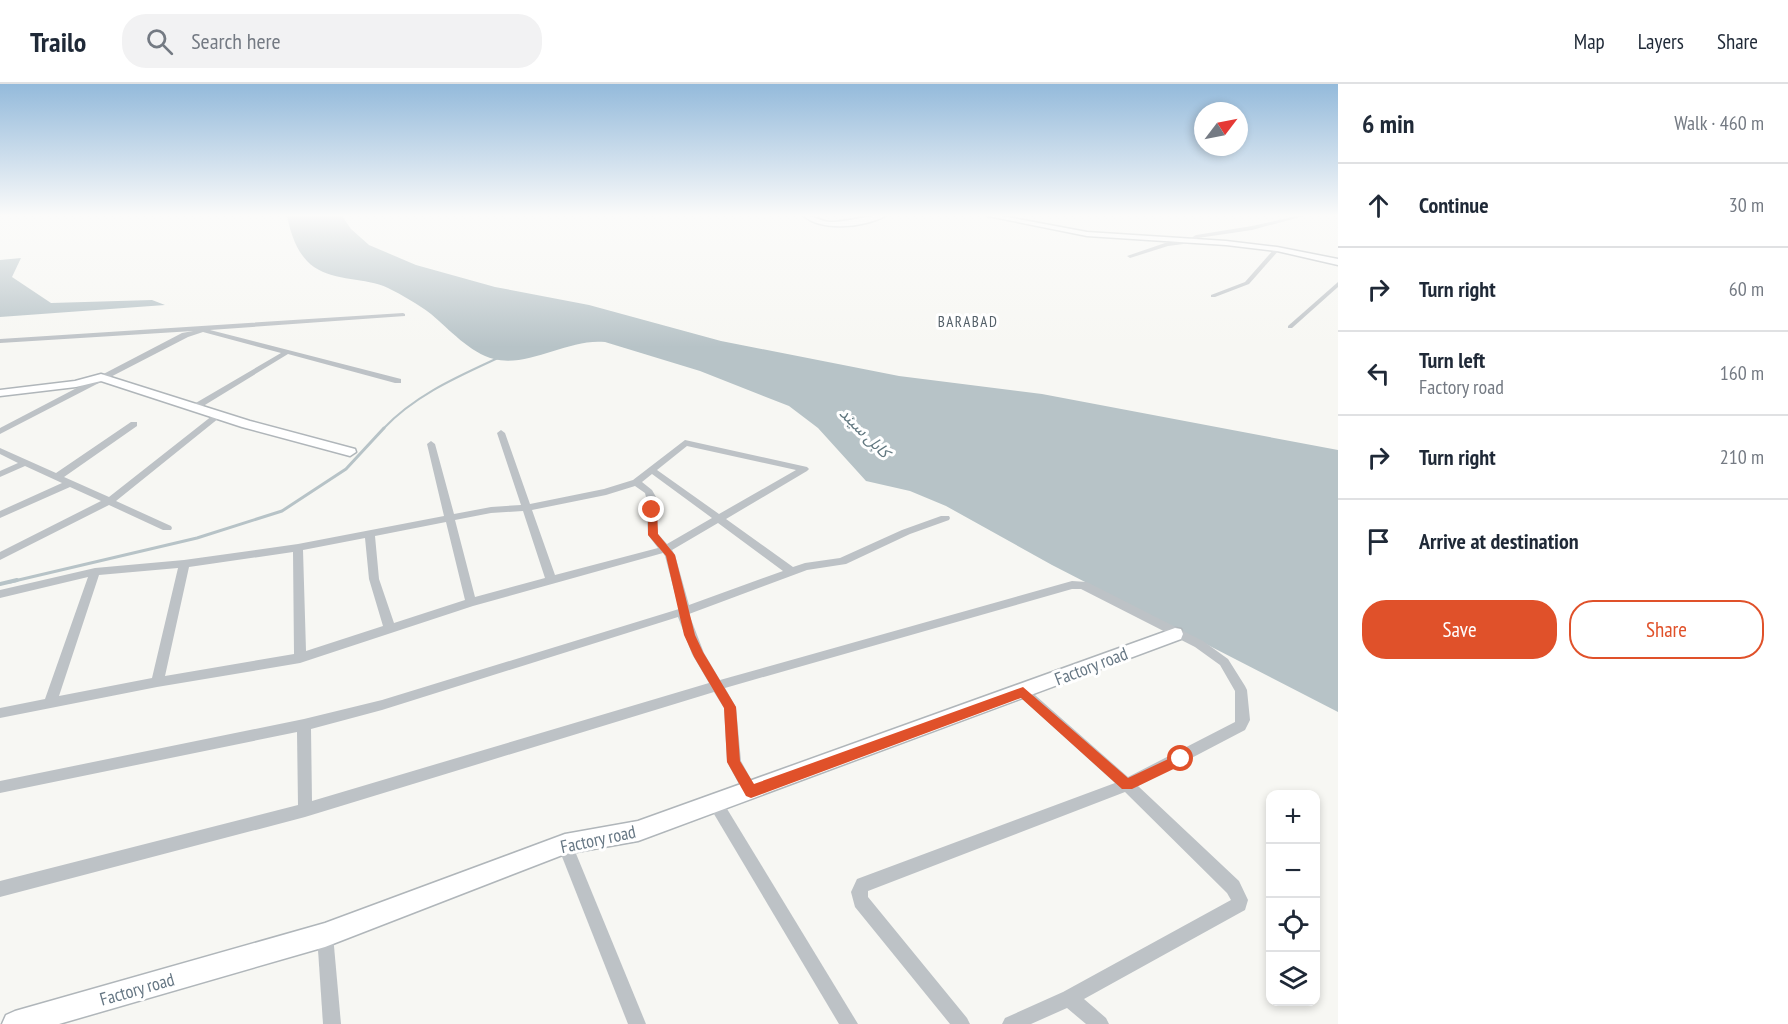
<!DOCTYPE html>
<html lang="en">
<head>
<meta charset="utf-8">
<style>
  body { margin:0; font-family:"PT Sans Narrow","Noto Sans Arabic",sans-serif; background:#f2f2f3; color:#1f2937 }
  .controls { position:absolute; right:18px; bottom:18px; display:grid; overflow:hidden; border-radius:12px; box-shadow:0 3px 9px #0003 }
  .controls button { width:54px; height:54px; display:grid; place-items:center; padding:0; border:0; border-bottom:2px solid #e0e1e3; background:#fff; color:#1f2937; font:30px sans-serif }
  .compass { position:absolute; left:1194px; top:18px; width:54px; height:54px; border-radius:50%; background:#fff; box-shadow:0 3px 9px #0003; rotate:58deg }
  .stop { position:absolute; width:18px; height:18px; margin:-14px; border:4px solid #e0512a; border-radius:50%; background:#fff }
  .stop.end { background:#e0512a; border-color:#fff; box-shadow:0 2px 6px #0008 }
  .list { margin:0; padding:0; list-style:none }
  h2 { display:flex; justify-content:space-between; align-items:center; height:78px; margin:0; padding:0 24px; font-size:26px }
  h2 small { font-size:20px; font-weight:400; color:#747a83 }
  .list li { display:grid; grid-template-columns:39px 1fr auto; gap:18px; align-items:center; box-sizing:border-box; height:84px; padding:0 24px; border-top:2px solid #e0e1e3 }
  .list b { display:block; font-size:22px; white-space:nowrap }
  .list p { margin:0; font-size:20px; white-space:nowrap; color:#747a83 }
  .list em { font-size:20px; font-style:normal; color:#747a83 }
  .actions { display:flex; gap:12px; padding:18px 24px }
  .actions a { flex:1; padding:14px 0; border:2px solid #e0512a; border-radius:24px; text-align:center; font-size:21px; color:#e0512a }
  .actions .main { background:#e0512a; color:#fff }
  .icon { flex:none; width:33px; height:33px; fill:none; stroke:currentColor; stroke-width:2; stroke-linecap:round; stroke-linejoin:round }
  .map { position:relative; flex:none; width:1338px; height:940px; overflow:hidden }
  header { display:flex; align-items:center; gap:36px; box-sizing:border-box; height:84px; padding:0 30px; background:#fff; border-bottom:2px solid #e0e1e3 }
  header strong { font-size:28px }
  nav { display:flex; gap:33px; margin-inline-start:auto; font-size:21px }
  .search { width:420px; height:54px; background:#f2f2f3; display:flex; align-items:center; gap:15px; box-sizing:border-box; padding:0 21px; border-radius:24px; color:#747a83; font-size:22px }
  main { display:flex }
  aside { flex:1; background:#fff }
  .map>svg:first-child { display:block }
  .water { fill:#b7c3c7 }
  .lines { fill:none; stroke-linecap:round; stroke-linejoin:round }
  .stream-far2 { stroke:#b7c3c7; stroke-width:2 }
  .stream-far1 { stroke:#b7c3c7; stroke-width:3 }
  .stream { stroke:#b7c3c7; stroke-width:4 }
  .secondary-casing { stroke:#b0b6ba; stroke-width:3 }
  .street { fill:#bdc2c6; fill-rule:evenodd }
  .secondary { fill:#fff; fill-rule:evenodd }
  .route { fill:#e0512a }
  .labels { text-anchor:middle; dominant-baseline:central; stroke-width:6; stroke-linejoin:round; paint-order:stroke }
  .far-quarter-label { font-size:15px; letter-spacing:1.5px; fill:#546069; stroke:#fff }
  .water-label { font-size:16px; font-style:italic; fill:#627880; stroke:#fff }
  .near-street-label { font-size:18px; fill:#667784; stroke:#fff }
</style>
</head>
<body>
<header>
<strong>Trailo</strong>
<div class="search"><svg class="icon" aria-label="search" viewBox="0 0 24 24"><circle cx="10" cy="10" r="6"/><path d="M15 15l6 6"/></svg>Search here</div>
<nav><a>Map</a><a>Layers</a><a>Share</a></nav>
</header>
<main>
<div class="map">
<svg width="1338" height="940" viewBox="0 0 1338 940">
  <rect width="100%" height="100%" fill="#f7f7f3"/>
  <g class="water">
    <path d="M287 132H342L351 145 369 161 416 181 495 203 589 221 721 257 899 292 1042 310 1338 366V628L1052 481 946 422 910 407 866 397 818 344 789 322 700 287 605 258C569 254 528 284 494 275 470 269 449 245 431 230 418 220 402 211 388 204 365 193 336 198 314 183 297 171 291 150 287 132Z"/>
    <path d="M21 174 12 193 51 219 152 216 165 221 0 233V176Z"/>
  </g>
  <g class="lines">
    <path class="stream-far2" d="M383 345C415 311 457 293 498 274"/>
    <path class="stream-far1" d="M10 498 197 454 282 427 346 385 384 344"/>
    <path class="stream" d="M0 500 17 496"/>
    <defs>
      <g id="secondary">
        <path d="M804 132C814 131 821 138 832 138 850 138 867 130 885 132 866 143 822 148 804 132Z"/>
        <path d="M988 132H1002L1087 148 1226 157 1277 163 1338 175V181L1277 167 1226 161 1087 152Z"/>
        <path d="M101 290 250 337 355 365 356 368 350 372 242 343 101 297 76 303 0 312V306L75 297Z"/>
        <path d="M1175 544 1181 545 1183 550 1181 555 638 757 565 770 325 863 59 940H2L6 931 15 927 325 839 565 750 638 737Z"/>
      </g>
    </defs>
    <use href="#secondary" class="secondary-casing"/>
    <g class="street">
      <path d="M1296 132H1304L1252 146 1198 154 1191 159 1168 162 1130 174 1127 172 1165 159 1188 156 1196 151 1252 142Z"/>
      <path d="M1275 164 1280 165 1249 200 1215 213H1211V211L1245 198Z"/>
      <path d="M1338 198V203L1292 244H1288V242Z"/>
      <path d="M403 229 405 230V232L210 246 401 295V299H395L288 270 200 324H194V320L281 269 203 248 188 253 0 350V344L182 249 193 247 0 259V255Z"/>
      <path d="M217 328H220L224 330 116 417 171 442 172 444 171 446H163L109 421 0 476V468L101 417 70 403 0 434V427L62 399 25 382 0 393V387L18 379 0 370V364L56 389 131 338H137V342L64 393 109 413Z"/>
      <path d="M501 346 505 349 530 420 604 405 633 396 685 356 807 383 809 385 807 387 726 435 793 483 805 479 840 474 902 446 941 432H949L950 434 949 436 910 450 846 480 807 486 689 530 704 569 720 596 1072 497 1087 498 1203 557 1228 575 1245 602 1247 606 1250 636 1245 646 1138 702 1239 797 1248 816 1245 826 1084 915 1106 934 1109 940H1086L1067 924 1031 940H1002L1005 934 1063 908 1231 816 1227 809 1125 708 868 807V813L967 934 970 940H950L855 823 851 808 857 795 1115 699 1019 612 1017 608 1019 604 1023 603 1027 604 1128 693 1235 638V607L1220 581 1195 563 1081 505H1072L725 604 736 623 741 677 758 708 756 713 751 715 746 713 727 678 724 624 714 608 305 733 0 813V797L298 721 297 648 0 709V697L304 635 382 616 679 525 665 472 663 469 473 522 300 579 157 603 0 634V624L45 615 88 493 0 514V506L95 484 184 476 298 460 444 432 427 360 431 357 435 360 454 430 491 423 521 421 497 349ZM687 362 796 386 719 430 657 386ZM652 390 712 434 667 460 658 450 656 413 652 406 642 398ZM635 402 645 409 646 413 648 451 658 464 555 491 532 426 606 411ZM523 427 545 494 475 513 455 436 491 429ZM446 438 465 516 394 539 379 495 375 452ZM718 439 783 487 689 521 675 471 672 466ZM365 454 369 495 383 542 306 567 303 466ZM293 468 294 570 165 592 189 483ZM178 484 152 594 59 612 99 491ZM678 533 692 570 709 599 312 717 311 645 382 626Z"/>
      <path d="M716 713 721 715 858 940H839L711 725 709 720 711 715Z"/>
      <path d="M565 753 570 755 646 940H628L557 760 560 755Z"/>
      <path d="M325 843 331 845 333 851 341 940H323L317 851 319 845Z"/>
    </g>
    <use href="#secondary" class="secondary"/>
  </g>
  <linearGradient id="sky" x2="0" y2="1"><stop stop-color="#94badb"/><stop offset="0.5" stop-color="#fbfbfa"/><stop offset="1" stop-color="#fbfbfa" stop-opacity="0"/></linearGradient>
  <rect width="1338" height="263" fill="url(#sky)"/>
  <path class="route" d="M652 423 657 426 658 450 675 471 695 551 703 568 736 623 740 677 754 700 1023 603 1128 694 1181 669 1186 671V679L1132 705H1122L1021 614 751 714 746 712 727 678 724 624 694 573 684 551 666 472 648 451V426Z"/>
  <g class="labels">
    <g class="far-quarter-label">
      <text x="968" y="237">BARABAD</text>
    </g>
    <g class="water-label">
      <text transform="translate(865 348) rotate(45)">کابل سيند</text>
    </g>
    <g class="near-street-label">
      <text transform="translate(1091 582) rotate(-21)">Factory road</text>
      <text transform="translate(598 755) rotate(-12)">Factory road</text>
      <text transform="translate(137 905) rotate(-16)">Factory road</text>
    </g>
  </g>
</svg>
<div class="controls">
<button>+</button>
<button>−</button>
<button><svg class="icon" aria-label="locate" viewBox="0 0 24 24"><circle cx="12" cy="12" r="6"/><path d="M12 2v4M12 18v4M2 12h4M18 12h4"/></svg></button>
<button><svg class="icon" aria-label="layers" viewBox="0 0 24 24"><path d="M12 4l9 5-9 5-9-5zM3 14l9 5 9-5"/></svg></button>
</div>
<svg class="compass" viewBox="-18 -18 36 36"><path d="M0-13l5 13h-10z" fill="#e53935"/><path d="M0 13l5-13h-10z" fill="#747a83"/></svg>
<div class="stop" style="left:1181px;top:675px"></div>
<div class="stop end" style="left:652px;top:426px"></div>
</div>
<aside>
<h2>6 min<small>Walk · 460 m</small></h2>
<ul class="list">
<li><svg class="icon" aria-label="ahead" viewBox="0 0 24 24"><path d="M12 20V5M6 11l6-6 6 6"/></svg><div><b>Continue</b></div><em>30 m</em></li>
<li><svg class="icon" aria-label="right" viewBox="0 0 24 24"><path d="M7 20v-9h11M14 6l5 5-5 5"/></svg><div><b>Turn right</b></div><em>60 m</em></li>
<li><svg class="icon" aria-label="left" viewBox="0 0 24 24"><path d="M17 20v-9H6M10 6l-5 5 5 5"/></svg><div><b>Turn left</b><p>Factory road</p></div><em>160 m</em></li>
<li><svg class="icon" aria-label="right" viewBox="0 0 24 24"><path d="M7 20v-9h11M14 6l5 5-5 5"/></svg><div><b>Turn right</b></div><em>210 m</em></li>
<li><svg class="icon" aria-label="arrive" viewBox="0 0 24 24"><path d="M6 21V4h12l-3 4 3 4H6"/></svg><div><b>Arrive at destination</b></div></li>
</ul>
<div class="actions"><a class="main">Save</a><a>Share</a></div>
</aside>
</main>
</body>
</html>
